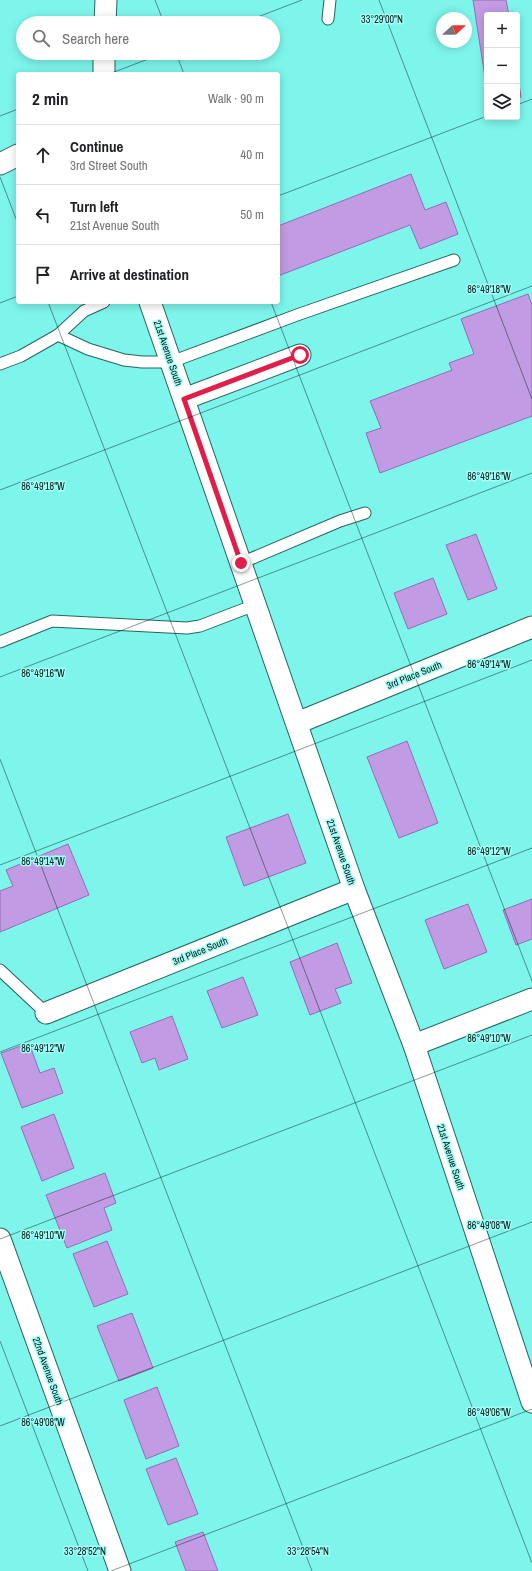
<!DOCTYPE html>
<html lang="en">
<head>
<meta charset="utf-8">
<style>
  body { margin:0; font-family:"Archivo Narrow",sans-serif; background:#f6f6f6; color:#202124 }
  .controls { position:absolute; right:12px; top:12px; display:grid; overflow:hidden; border-radius:4px; box-shadow:0 2px 10px #0003 }
  .controls button { width:36px; height:36px; display:grid; place-items:center; padding:0; border:0; border-bottom:1px solid #e0e0e0; background:#fff; color:#202124; font:20px sans-serif }
  .compass { position:absolute; left:436px; top:12px; width:36px; height:36px; border-radius:50%; background:#fff; box-shadow:0 2px 10px #0003; rotate:69deg }
  .stop { position:absolute; width:12px; height:12px; margin:-9px; border:3px solid #e11d48; border-radius:50%; background:#fff }
  .stop.end { background:#e11d48; border-color:#fff; box-shadow:0 1px 4px #0008 }
  .list { margin:0; padding:0; list-style:none }
  h2 { display:flex; justify-content:space-between; align-items:center; height:52px; margin:0; padding:0 16px; font-size:17px }
  h2 small { font-size:13px; font-weight:400; color:#757577 }
  .list li { display:grid; grid-template-columns:26px 1fr auto; gap:12px; align-items:center; box-sizing:border-box; height:60px; padding:0 16px; border-top:1px solid #e0e0e0 }
  .list b { display:block; font-size:15px; white-space:nowrap }
  .list p { margin:0; font-size:13px; white-space:nowrap; color:#757577 }
  .list em { font-size:13px; font-style:normal; color:#757577 }
  .icon { flex:none; width:22px; height:22px; fill:none; stroke:currentColor; stroke-width:2; stroke-linecap:round; stroke-linejoin:round }
  .map { position:relative; flex:none; width:532px; height:1571px; overflow:hidden }
  .search { position:absolute; background:#fff; box-shadow:0 2px 10px #0003; left:16px; top:16px; width:264px; height:44px; display:flex; align-items:center; gap:10px; box-sizing:border-box; padding:0 14px; border-radius:22px; color:#757577; font-size:15px }
  .panel { position:absolute; background:#fff; box-shadow:0 2px 10px #0003; left:16px; top:72px; width:264px; height:232px; border-radius:4px }
  .map>svg:first-child { display:block }
  .building { fill:#c19be3; stroke:#936eb3 }
  .lines { fill:none; stroke-linecap:round; stroke-linejoin:round }
  .service-casing { stroke:#246560; stroke-width:13 }
  .minor-casing { stroke:#246560; stroke-width:23 }
  .service { stroke:#fff; stroke-width:11 }
  .minor { stroke:#fff; stroke-width:21 }
  .route { stroke:#e11d48; stroke-width:5 }
  .ticks { fill:none; stroke:#011b19; stroke-width:1; stroke-opacity:0.45 }
  .labels { text-anchor:middle; dominant-baseline:central; stroke-width:3; stroke-linejoin:round; paint-order:stroke }
  .street-label { font-size:10px; fill:#011b19; stroke:#a3fef6 }
  .ticks-label { font-size:10px; text-anchor:middle; fill:#011b19; stroke:#a3fef6; stroke-width:3; stroke-linejoin:round; paint-order:stroke }
</style>
</head>
<body>
<div class="map">
<svg width="532" height="1571" viewBox="0 0 532 1571">
  <rect width="100%" height="100%" fill="#7df5eb"/>
  <g class="building">
    <path d="M473 0H506L509 15H487V90Z"/>
    <path d="M517 70 521 97 517 98Z"/>
    <path d="M411 174 425 210 446 202 458 234 420 249 410 225 278 276V226Z"/>
    <path d="M528 294 532 305V416L380 473 366 433 381 428 370 401 452 370 449 363 474 354 461 319Z"/>
    <path d="M476 534 497 589 468 600 446 545Z"/>
    <path d="M433 578 447 614 408 629 394 593Z"/>
    <path d="M407 741 438 823 399 838 367 757Z"/>
    <path d="M288 814 306 863 244 886 226 837Z"/>
    <path d="M68 844 89 895 0 932V891L13 886 6 870Z"/>
    <path d="M532 899V939L516 945 503 910Z"/>
    <path d="M468 904 487 952 444 969 425 920Z"/>
    <path d="M337 943 352 983 335 989 341 1003 310 1015 290 962Z"/>
    <path d="M243 977 258 1015 222 1028 207 991Z"/>
    <path d="M172 1016 188 1059 159 1070 155 1058 142 1063 130 1032Z"/>
    <path d="M29 1043 40 1073 54 1068 63 1093 22 1108 1 1053Z"/>
    <path d="M54 1114 74 1168 42 1181 21 1127Z"/>
    <path d="M105 1173 116 1203 104 1208 112 1230 67 1248 46 1195Z"/>
    <path d="M107 1241 128 1294 94 1307 73 1254Z"/>
    <path d="M132 1313 153 1368 119 1381 97 1326Z"/>
    <path d="M157 1387 179 1446 146 1459 124 1400Z"/>
    <path d="M176 1458 198 1514 168 1525 146 1469Z"/>
    <path d="M203 1532 218 1571H186L175 1542Z"/>
  </g>
  <g class="lines">
    <defs>
      <g id="service">
        <path d="M328 19 330 0"/>
        <path d="M58 335 88 349 124 360 142 362H171L297 315 454 260"/>
        <path d="M0 364 21 356 58 335 84 311 104 302"/>
        <path d="M241 563 340 521 365 513"/>
        <path d="M0 642 52 621 187 628 200 626 255 605"/>
        <path d="M0 970 46 1013"/>
      </g>
      <g id="minor">
        <path d="M105 23 106 0"/>
        <path d="M104 74V53"/>
        <path d="M0 164 18 155"/>
        <path d="M150 302 354 889 414 1045 532 1402"/>
        <path d="M184 399 300 355"/>
        <path d="M297 723 532 627"/>
        <path d="M46 1013 354 889"/>
        <path d="M414 1045 532 999"/>
        <path d="M0 1239 120 1571"/>
      </g>
    </defs>
    <use href="#service" class="service-casing"/>
    <use href="#minor" class="minor-casing"/>
    <use href="#service" class="service"/>
    <use href="#minor" class="minor"/>
  </g>
  <g class="lines">
    <path class="route" d="M241 563 184 399 300 355"/>
  </g>
  <path class="ticks" d="M155 0 164 23M379 0 532 399M242 23 302 0M176 53 184 74M109 74 164 53M517 105 532 99M0 116 18 109M0 177 18 224M278 196 487 116M48 302 532 1563M271 302 532 981M0 303 18 296M0 490 532 286M0 677 532 473M0 759 312 1571M0 865 532 660M0 1052 532 848M0 1239 532 1035M0 1341 88 1571M0 1426 532 1222M111 1571 532 1409"/>
  <g class="labels">
    <g class="street-label">
      <text transform="translate(168 353) rotate(71)">21st Avenue South</text>
      <text transform="translate(414 675) rotate(-22)">3rd Place South</text>
      <text transform="translate(341 852) rotate(71)">21st Avenue South</text>
      <text transform="translate(200 951) rotate(-22)">3rd Place South</text>
      <text transform="translate(451 1157) rotate(72)">21st Avenue South</text>
      <text transform="translate(48 1371) rotate(70)">22nd Avenue South</text>
    </g>
  </g>
  <g class="ticks-label">
    <text x="382" y="23">33°29'00"N</text>
    <text x="489" y="293">86°49'18"W</text>
    <text x="489" y="480">86°49'16"W</text>
    <text x="43" y="490">86°49'18"W</text>
    <text x="489" y="668">86°49'14"W</text>
    <text x="43" y="677">86°49'16"W</text>
    <text x="489" y="855">86°49'12"W</text>
    <text x="43" y="865">86°49'14"W</text>
    <text x="489" y="1042">86°49'10"W</text>
    <text x="43" y="1052">86°49'12"W</text>
    <text x="489" y="1229">86°49'08"W</text>
    <text x="43" y="1239">86°49'10"W</text>
    <text x="489" y="1416">86°49'06"W</text>
    <text x="43" y="1426">86°49'08"W</text>
    <text x="85" y="1555">33°28'52"N</text>
    <text x="308" y="1555">33°28'54"N</text>
  </g>
</svg>
<div class="controls">
<button>+</button>
<button>−</button>
<button><svg class="icon" aria-label="layers" viewBox="0 0 24 24"><path d="M12 4l9 5-9 5-9-5zM3 14l9 5 9-5"/></svg></button>
</div>
<svg class="compass" viewBox="-18 -18 36 36"><path d="M0-13l5 13h-10z" fill="#e53935"/><path d="M0 13l5-13h-10z" fill="#757577"/></svg>
<div class="stop" style="left:300px;top:355px"></div>
<div class="stop end" style="left:241px;top:563px"></div>
<div class="search"><svg class="icon" aria-label="search" viewBox="0 0 24 24"><circle cx="10" cy="10" r="6"/><path d="M15 15l6 6"/></svg>Search here</div>
<section class="panel">
<h2>2 min<small>Walk · 90 m</small></h2>
<ul class="list">
<li><svg class="icon" aria-label="ahead" viewBox="0 0 24 24"><path d="M12 20V5M6 11l6-6 6 6"/></svg><div><b>Continue</b><p>3rd Street South</p></div><em>40 m</em></li>
<li><svg class="icon" aria-label="left" viewBox="0 0 24 24"><path d="M17 20v-9H6M10 6l-5 5 5 5"/></svg><div><b>Turn left</b><p>21st Avenue South</p></div><em>50 m</em></li>
<li><svg class="icon" aria-label="arrive" viewBox="0 0 24 24"><path d="M6 21V4h12l-3 4 3 4H6"/></svg><div><b>Arrive at destination</b></div></li>
</ul>
</section>
</div>
</body>
</html>
